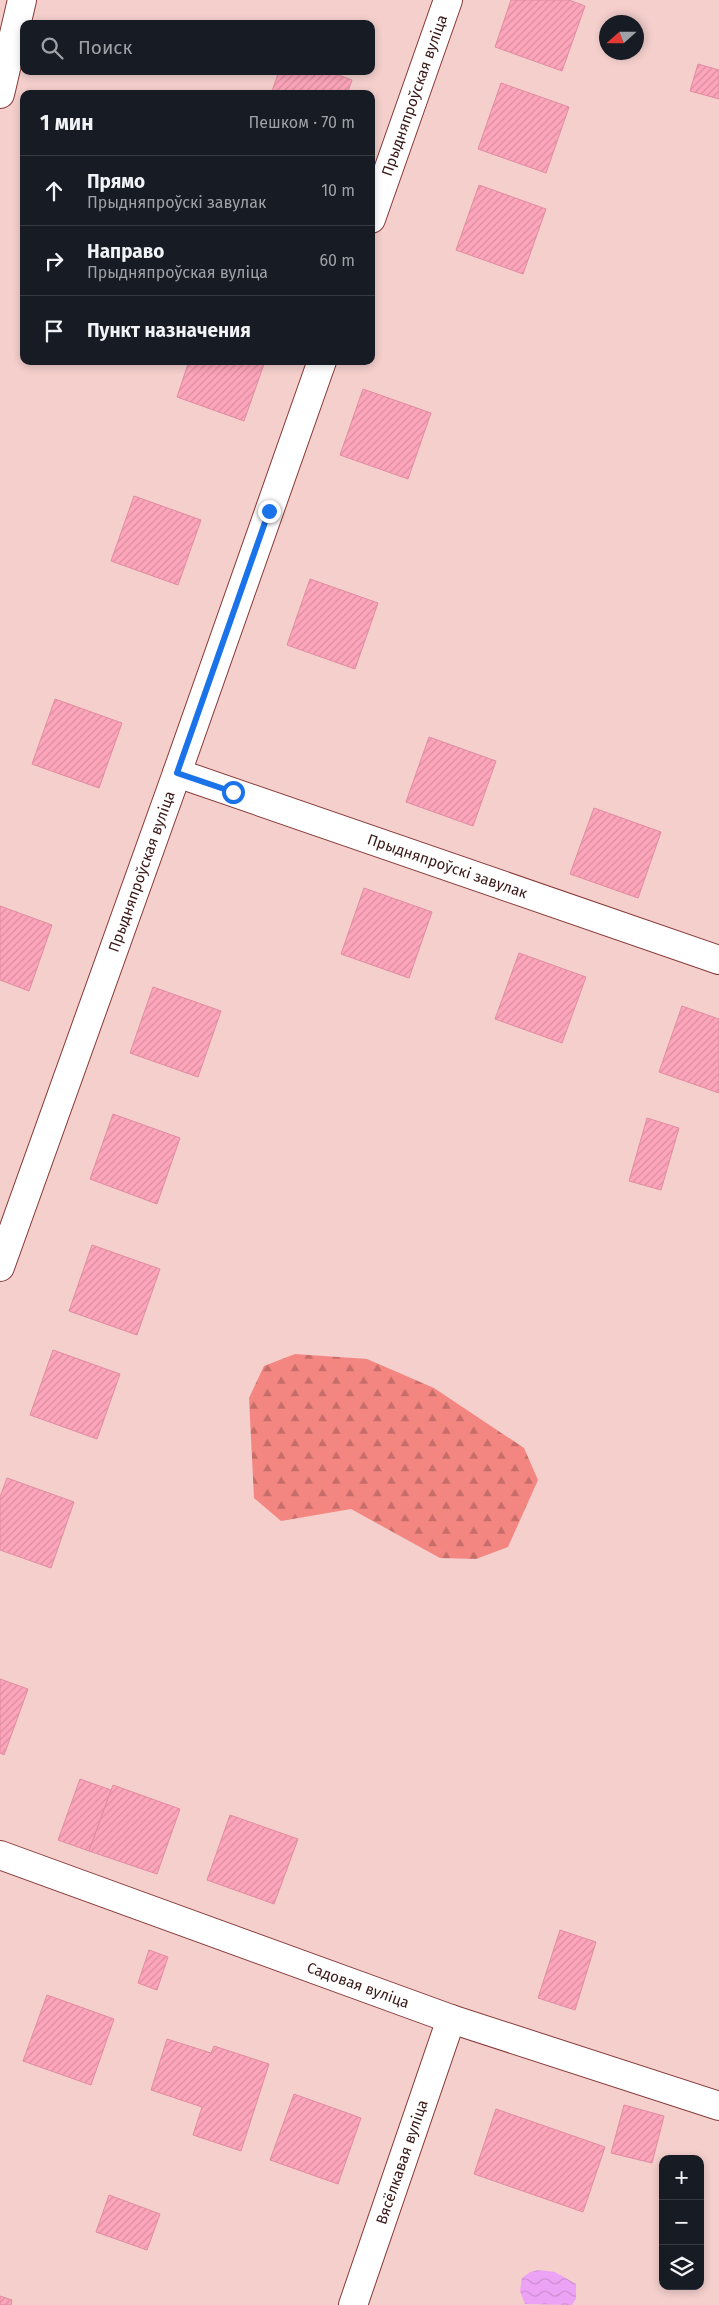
<!DOCTYPE html>
<html lang="ru">
<head>
<meta charset="utf-8">
<style>
  body { margin:0; font-family:"Fira Sans",sans-serif; background:#242831; color:#f1f3f6 }
  .controls { position:absolute; right:15px; bottom:15px; display:grid; overflow:hidden; border-radius:10px; box-shadow:0 2px 8px #0003 }
  .controls button { width:45px; height:45px; display:grid; place-items:center; padding:0; border:0; border-bottom:1px solid #363941; background:#171b24; color:#f1f3f6; font:25px sans-serif }
  .compass { position:absolute; left:599px; top:15px; width:45px; height:45px; border-radius:50%; background:#171b24; box-shadow:0 2px 8px #0003; rotate:249deg }
  .stop { position:absolute; width:15px; height:15px; margin:-11px; border:4px solid #1a73e8; border-radius:50%; background:#fff }
  .stop.end { background:#1a73e8; border-color:#fff; box-shadow:0 1px 5px #0008 }
  .list { margin:0; padding:0; list-style:none }
  h2 { display:flex; justify-content:space-between; align-items:center; height:65px; margin:0; padding:0 20px; font-size:21px }
  h2 small { font-size:16px; font-weight:400; color:#9ea1a6 }
  .list li { display:grid; grid-template-columns:32px 1fr auto; gap:15px; align-items:center; box-sizing:border-box; height:70px; padding:0 20px; border-top:1px solid #363941 }
  .list b { display:block; font-size:19px; white-space:nowrap }
  .list p { margin:0; font-size:16px; white-space:nowrap; color:#9ea1a6 }
  .list em { font-size:16px; font-style:normal; color:#9ea1a6 }
  .icon { flex:none; width:28px; height:28px; fill:none; stroke:currentColor; stroke-width:2; stroke-linecap:round; stroke-linejoin:round }
  .map { position:relative; flex:none; width:719px; height:2305px; overflow:hidden }
  .search { position:absolute; background:#171b24; box-shadow:0 2px 8px #0003; left:20px; top:20px; width:355px; height:55px; display:flex; align-items:center; gap:12px; box-sizing:border-box; padding:0 18px; border-radius:10px; color:#9ea1a6; font-size:19px }
  .panel { position:absolute; background:#171b24; box-shadow:0 2px 8px #0003; left:20px; top:90px; width:355px; height:275px; border-radius:10px }
  .map>svg:first-child { display:block }
  .forest { fill:url(#forest-firs) }
  .water { fill:url(#water-waves) }
  .building { fill:url(#building-hatch); stroke:#e18ca2 }
  .lines { fill:none; stroke-linecap:round; stroke-linejoin:round }
  .street-casing { stroke:#873a38; stroke-width:30 }
  .street { stroke:#fff; stroke-width:28 }
  .route { stroke:#1a73e8; stroke-width:6 }
  .labels { text-anchor:middle; dominant-baseline:central; stroke-width:4.5; stroke-linejoin:round; paint-order:stroke }
  .street-label { font-size:15px; fill:#391817; stroke:#f4cfcc }
</style>
</head>
<body>
<div class="map">
<svg width="719" height="2305" viewBox="0 0 719 2305">
  <defs>
    <pattern id="forest-firs" width="22" height="20" patternUnits="userSpaceOnUse" patternTransform="scale(1.25)"><rect width="22" height="20" fill="#f48681"/><path d="M5 1l3.5 6h-7zM16 11l3.5 6h-7z" fill="#c76d69"/></pattern>
    <pattern id="water-waves" width="16" height="10" patternUnits="userSpaceOnUse" patternTransform="scale(1.25)"><rect width="16" height="10" fill="#eda3f5"/><path d="M0 5q4-4 8 0t8 0" fill="none" stroke="#cc8cd1"/></pattern>
    <pattern id="building-hatch" width="6" height="6" patternUnits="userSpaceOnUse" patternTransform="scale(1.25)"><rect width="6" height="6" fill="#fda5bb"/><path d="M-1 1l2-2M0 6l6-6M5 7l2-2" fill="none" stroke="#da8da0"/></pattern>
  </defs>
  <rect width="100%" height="100%" fill="#f4cfcc"/>
  <path class="forest" d="M295 1354 367 1359 434 1388 524 1448 538 1480 508 1547 476 1559 440 1558 351 1509 281 1521 254 1498 249 1398 264 1366Z"/>
  <path class="water" d="M539 2270 555 2272 576 2284V2299L572 2305 525 2304 520 2291 522 2278 530 2272Z"/>
  <g class="building">
    <path d="M511 0H569L585 6 562 71 495 47Z"/>
    <path d="M698 64 719 70V99L690 91Z"/>
    <path d="M279 71H328L352 80 347 94H271Z"/>
    <path d="M501 83 569 107 546 173 478 149Z"/>
    <path d="M479 185 546 209 523 274 456 250Z"/>
    <path d="M189 361H265L244 421 177 397Z"/>
    <path d="M363 389 431 413 408 479 340 455Z"/>
    <path d="M134 496 201 520 178 585 111 561Z"/>
    <path d="M310 579 378 603 355 669 287 645Z"/>
    <path d="M55 699 122 723 99 788 32 764Z"/>
    <path d="M429 737 496 761 473 826 406 802Z"/>
    <path d="M594 808 661 832 638 898 570 874Z"/>
    <path d="M364 888 432 912 409 978 341 954Z"/>
    <path d="M0 906 52 925 29 991 0 980Z"/>
    <path d="M519 953 586 977 562 1043 495 1019Z"/>
    <path d="M153 987 221 1011 198 1077 130 1053Z"/>
    <path d="M682 1006 719 1019V1093L659 1072Z"/>
    <path d="M113 1114 180 1138 157 1204 90 1179Z"/>
    <path d="M647 1118 679 1128 661 1190 629 1181Z"/>
    <path d="M92 1245 160 1269 137 1335 69 1311Z"/>
    <path d="M53 1350 120 1374 97 1439 30 1415Z"/>
    <path d="M7 1478 74 1502 51 1568 0 1550V1497Z"/>
    <path d="M0 1679 28 1689 4 1755 0 1753Z"/>
    <path d="M80 1779 111 1790 89 1851 58 1840Z"/>
    <path d="M113 1785 180 1809 157 1874 89 1851Z"/>
    <path d="M230 1815 298 1839 274 1904 207 1880Z"/>
    <path d="M560 1930 596 1942 575 2010 538 1998Z"/>
    <path d="M149 1950 168 1957 157 1990 138 1983Z"/>
    <path d="M47 1995 114 2019 91 2085 23 2061Z"/>
    <path d="M167 2039 211 2053 214 2046 269 2064 241 2151 193 2135 202 2107 151 2090Z"/>
    <path d="M294 2094 361 2118 338 2184 270 2160Z"/>
    <path d="M624 2105 664 2116 652 2163 611 2153Z"/>
    <path d="M496 2109 605 2147 583 2212 474 2174Z"/>
    <path d="M109 2195 160 2214 147 2250 96 2232Z"/>
    <path d="M0 2296 12 2300 11 2305H0Z"/>
  </g>
  <g class="lines">
    <defs>
      <g id="street">
        <path d="M0 94 22 0"/>
        <path id="s1" d="M371 219 448 0"/>
        <path id="s2" d="M177 773 719 960"/>
        <path id="s3" d="M0 1267 177 773 322 361"/>
        <path id="s4" d="M0 1855 451 2019 719 2106"/>
        <path id="s5" d="M353 2305 451 2019"/>
      </g>
    </defs>
    <use href="#street" class="street-casing"/>
    <use href="#street" class="street"/>
  </g>
  <g class="lines">
    <path class="route" d="M233 792 177 773 269 511"/>
  </g>
  <g class="labels">
    <g class="street-label">
      <text stroke="none"><textPath href="#s1" startOffset="131">Прыдняпроўская вуліца</textPath></text>
      <text stroke="none"><textPath href="#s2" startOffset="286">Прыдняпроўскі завулак</textPath></text>
      <text stroke="none"><textPath href="#s3" startOffset="420">Прыдняпроўская вуліца</textPath></text>
      <text stroke="none"><textPath href="#s4" startOffset="381">Садовая вуліца</textPath></text>
      <text stroke="none"><textPath href="#s5" startOffset="151">Вясёлкавая вуліца</textPath></text>
    </g>
  </g>
</svg>
<div class="controls">
<button>+</button>
<button>−</button>
<button><svg class="icon" aria-label="layers" viewBox="0 0 24 24"><path d="M12 4l9 5-9 5-9-5zM3 14l9 5 9-5"/></svg></button>
</div>
<svg class="compass" viewBox="-18 -18 36 36"><path d="M0-13l5 13h-10z" fill="#e53935"/><path d="M0 13l5-13h-10z" fill="#9ea1a6"/></svg>
<div class="stop" style="left:233px;top:792px"></div>
<div class="stop end" style="left:269px;top:511px"></div>
<div class="search"><svg class="icon" aria-label="search" viewBox="0 0 24 24"><circle cx="10" cy="10" r="6"/><path d="M15 15l6 6"/></svg>Поиск</div>
<section class="panel">
<h2>1 мин<small>Пешком · 70 m</small></h2>
<ul class="list">
<li><svg class="icon" aria-label="ahead" viewBox="0 0 24 24"><path d="M12 20V5M6 11l6-6 6 6"/></svg><div><b>Прямо</b><p>Прыдняпроўскі завулак</p></div><em>10 m</em></li>
<li><svg class="icon" aria-label="right" viewBox="0 0 24 24"><path d="M7 20v-9h11M14 6l5 5-5 5"/></svg><div><b>Направо</b><p>Прыдняпроўская вуліца</p></div><em>60 m</em></li>
<li><svg class="icon" aria-label="arrive" viewBox="0 0 24 24"><path d="M6 21V4h12l-3 4 3 4H6"/></svg><div><b>Пункт назначения</b></div></li>
</ul>
</section>
</div>
</body>
</html>
